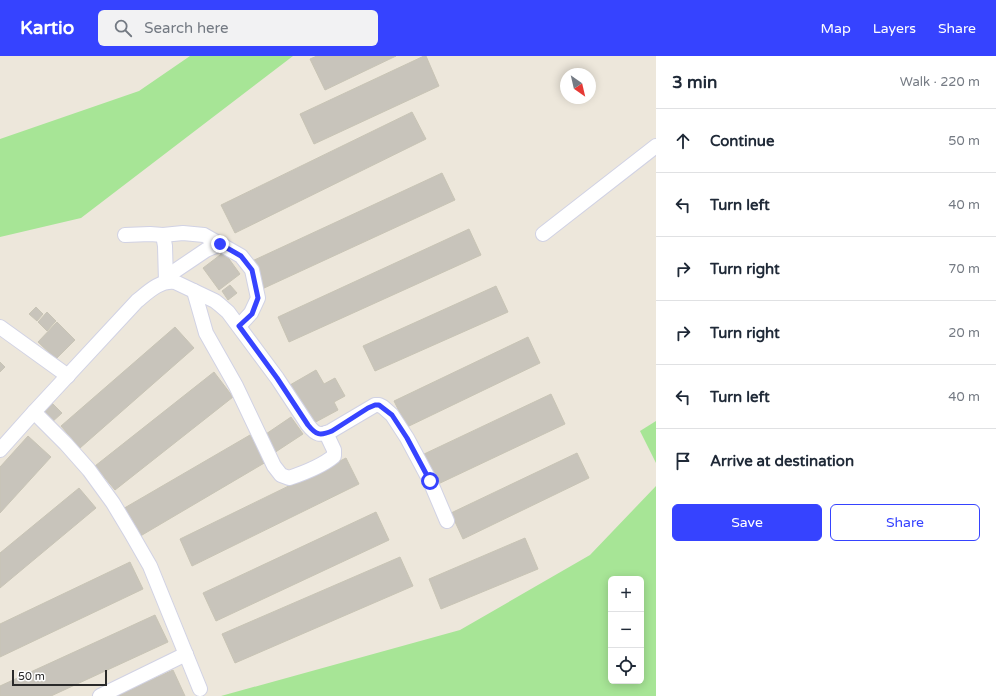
<!DOCTYPE html>
<html lang="en">
<head>
<meta charset="utf-8">
<style>
  body { margin:0; font-family:"Varela Round",sans-serif; background:#f2f2f3; color:#1f2937 }
  .controls { position:absolute; right:12px; bottom:12px; display:grid; overflow:hidden; border-radius:6px; box-shadow:0 2px 10px #0003 }
  .controls button { width:36px; height:36px; display:grid; place-items:center; padding:0; border:0; border-bottom:1px solid #e0e1e3; background:#fff; color:#1f2937; font:20px sans-serif }
  .compass { position:absolute; left:560px; top:12px; width:36px; height:36px; border-radius:50%; background:#fff; box-shadow:0 2px 10px #0003; rotate:146deg }
  .scale { position:absolute; left:12px; bottom:10px; width:95px; box-sizing:border-box; padding-left:4px; border:2px solid #2a2a2a; border-top:0; font-size:11px; line-height:14px; white-space:nowrap; color:#2a2a2a; -webkit-text-stroke:3px #fff; paint-order:stroke }
  .stop { position:absolute; width:12px; height:12px; margin:-9px; border:3px solid #3643ff; border-radius:50%; background:#fff }
  .stop.end { background:#3643ff; border-color:#fff; box-shadow:0 1px 4px #0008 }
  .list { margin:0; padding:0; list-style:none }
  h2 { display:flex; justify-content:space-between; align-items:center; height:52px; margin:0; padding:0 16px; font-size:17px }
  h2 small { font-size:13px; font-weight:400; color:#747a83 }
  .list li { display:grid; grid-template-columns:26px 1fr auto; gap:12px; align-items:center; box-sizing:border-box; height:64px; padding:0 16px; border-top:1px solid #e0e1e3 }
  .list b { display:block; font-size:15px; white-space:nowrap }
  .list em { font-size:13px; font-style:normal; color:#747a83 }
  .actions { display:flex; gap:8px; padding:12px 16px }
  .actions a { flex:1; padding:9px 0; border:1px solid #3643ff; border-radius:6px; text-align:center; font-size:14px; color:#3643ff }
  .actions .main { background:#3643ff; color:#fff }
  .icon { flex:none; width:22px; height:22px; fill:none; stroke:currentColor; stroke-width:2; stroke-linecap:round; stroke-linejoin:round }
  .map { position:relative; flex:none; width:656px; height:640px; overflow:hidden }
  header { display:flex; align-items:center; gap:24px; box-sizing:border-box; height:56px; padding:0 20px; background:#3643ff; color:#fff }
  header strong { font-size:19px }
  nav { display:flex; gap:22px; margin-inline-start:auto; font-size:14px }
  .search { width:280px; height:36px; background:#f2f2f3; display:flex; align-items:center; gap:10px; box-sizing:border-box; padding:0 14px; border-radius:6px; color:#747a83; font-size:15px }
  main { display:flex }
  aside { flex:1; background:#fff }
  .map>svg:first-child { display:block }
  .green { fill:#a7e596; fill-rule:evenodd }
  .building { fill:#c8c4bb; stroke:#c8c4b5 }
  .lines { fill:none; stroke-linecap:round; stroke-linejoin:round }
  .minor-casing { stroke:#d1d2e4; stroke-width:16 }
  .minor { stroke:#fff; stroke-width:14 }
  .route { stroke:#3643ff; stroke-width:5 }
</style>
</head>
<body>
<header>
<strong>Kartio</strong>
<div class="search"><svg class="icon" aria-label="search" viewBox="0 0 24 24"><circle cx="10" cy="10" r="6"/><path d="M15 15l6 6"/></svg>Search here</div>
<nav><a>Map</a><a>Layers</a><a>Share</a></nav>
</header>
<main>
<div class="map">
<svg width="656" height="640" viewBox="0 0 656 640">
  <rect width="100%" height="100%" fill="#ede7db"/>
  <g class="green">
    <path d="M190 0H293L81 162 0 181V83L139 35Z"/>
    <path d="M656 365V407L640 375Z"/>
    <path d="M656 430V640H221L460 574 590 499ZM611 523H641V625H611Z"/>
  </g>
  <g class="building">
    <path d="M317 0H396L325 34 310 3Z"/>
    <path d="M424 0H426L439 30 314 88 300 58Z"/>
    <path d="M412 56 426 83 235 177 221 149Z"/>
    <path d="M442 117 455 144 262 233 250 206Z"/>
    <path d="M469 173 481 199 289 286 278 261Z"/>
    <path d="M224 196 240 218 219 234 203 212Z"/>
    <path d="M230 229 237 237 228 244 222 235Z"/>
    <path d="M496 230 508 256 375 315 363 290Z"/>
    <path d="M36 251 43 258 37 265 29 258Z"/>
    <path d="M47 256 56 265 47 275 38 266Z"/>
    <path d="M57 266 75 284 56 303 38 286Z"/>
    <path d="M175 271 194 292 80 392 61 370Z"/>
    <path d="M528 281 540 307 407 371 394 345Z"/>
    <path d="M0 306 5 311 0 316Z"/>
    <path d="M316 314 324 328 335 322 345 340 334 346 338 354 312 368 290 329Z"/>
    <path d="M214 316 233 341 115 434 95 410Z"/>
    <path d="M551 338 565 368 436 429 422 399Z"/>
    <path d="M51 346 62 357 51 367 41 355Z"/>
    <path d="M291 361 303 378 274 397 263 380Z"/>
    <path d="M250 379 266 406 137 482 121 454Z"/>
    <path d="M28 380 51 401 0 457V411Z"/>
    <path d="M577 397 589 422 463 483 451 457Z"/>
    <path d="M346 402 359 428 192 510 180 483Z"/>
    <path d="M79 432 96 452 0 532V497Z"/>
    <path d="M376 456 389 484 216 565 203 537Z"/>
    <path d="M525 482 538 513 441 553 429 523Z"/>
    <path d="M400 501 413 530 235 607 222 578Z"/>
    <path d="M130 506 143 533 0 601V568Z"/>
    <path d="M155 559 168 586 51 640H0V630Z"/>
    <path d="M173 614 185 640H116Z"/>
  </g>
  <g class="lines">
    <defs>
      <g id="minor">
        <path d="M543 178 656 90"/>
        <path d="M125 179 150 178 163 179 183 177 204 179 241 200 252 214 258 242 251 257 239 270"/>
        <path d="M163 179 165 190 166 226"/>
        <path d="M166 221 206 194 220 188"/>
        <path d="M194 235 206 277 236 330 274 410 281 419 289 422C304 417 322 410 334 400V394L326 377"/>
        <path d="M0 271 68 320"/>
        <path d="M34 356 66 388 89 414 113 447 131 477 150 510 200 633"/>
        <path d="M0 394 34 356 137 245C148 236 160 224 175 226L215 245 220 249 228 256 277 322 308 369C316 379 320 380 331 375L375 349H379L383 351 392 359 407 382 430 425 447 465"/>
        <path d="M100 640 186 598"/>
      </g>
    </defs>
    <use href="#minor" class="minor-casing"/>
    <use href="#minor" class="minor"/>
  </g>
  <g class="lines">
    <path class="route" d="M220 188 241 200 252 214 258 242 252 258 239 270 277 322 308 369C316 379 320 380 332 375L368 352 375 349H379L392 359 407 382 430 425"/>
  </g>
</svg>
<div class="controls">
<button>+</button>
<button>−</button>
<button><svg class="icon" aria-label="locate" viewBox="0 0 24 24"><circle cx="12" cy="12" r="6"/><path d="M12 2v4M12 18v4M2 12h4M18 12h4"/></svg></button>
</div>
<svg class="compass" viewBox="-18 -18 36 36"><path d="M0-13l5 13h-10z" fill="#e53935"/><path d="M0 13l5-13h-10z" fill="#747a83"/></svg>
<div class="scale">50 m</div>
<div class="stop" style="left:430px;top:425px"></div>
<div class="stop end" style="left:220px;top:188px"></div>
</div>
<aside>
<h2>3 min<small>Walk · 220 m</small></h2>
<ul class="list">
<li><svg class="icon" aria-label="ahead" viewBox="0 0 24 24"><path d="M12 20V5M6 11l6-6 6 6"/></svg><div><b>Continue</b></div><em>50 m</em></li>
<li><svg class="icon" aria-label="left" viewBox="0 0 24 24"><path d="M17 20v-9H6M10 6l-5 5 5 5"/></svg><div><b>Turn left</b></div><em>40 m</em></li>
<li><svg class="icon" aria-label="right" viewBox="0 0 24 24"><path d="M7 20v-9h11M14 6l5 5-5 5"/></svg><div><b>Turn right</b></div><em>70 m</em></li>
<li><svg class="icon" aria-label="right" viewBox="0 0 24 24"><path d="M7 20v-9h11M14 6l5 5-5 5"/></svg><div><b>Turn right</b></div><em>20 m</em></li>
<li><svg class="icon" aria-label="left" viewBox="0 0 24 24"><path d="M17 20v-9H6M10 6l-5 5 5 5"/></svg><div><b>Turn left</b></div><em>40 m</em></li>
<li><svg class="icon" aria-label="arrive" viewBox="0 0 24 24"><path d="M6 21V4h12l-3 4 3 4H6"/></svg><div><b>Arrive at destination</b></div></li>
</ul>
<div class="actions"><a class="main">Save</a><a>Share</a></div>
</aside>
</main>
</body>
</html>
